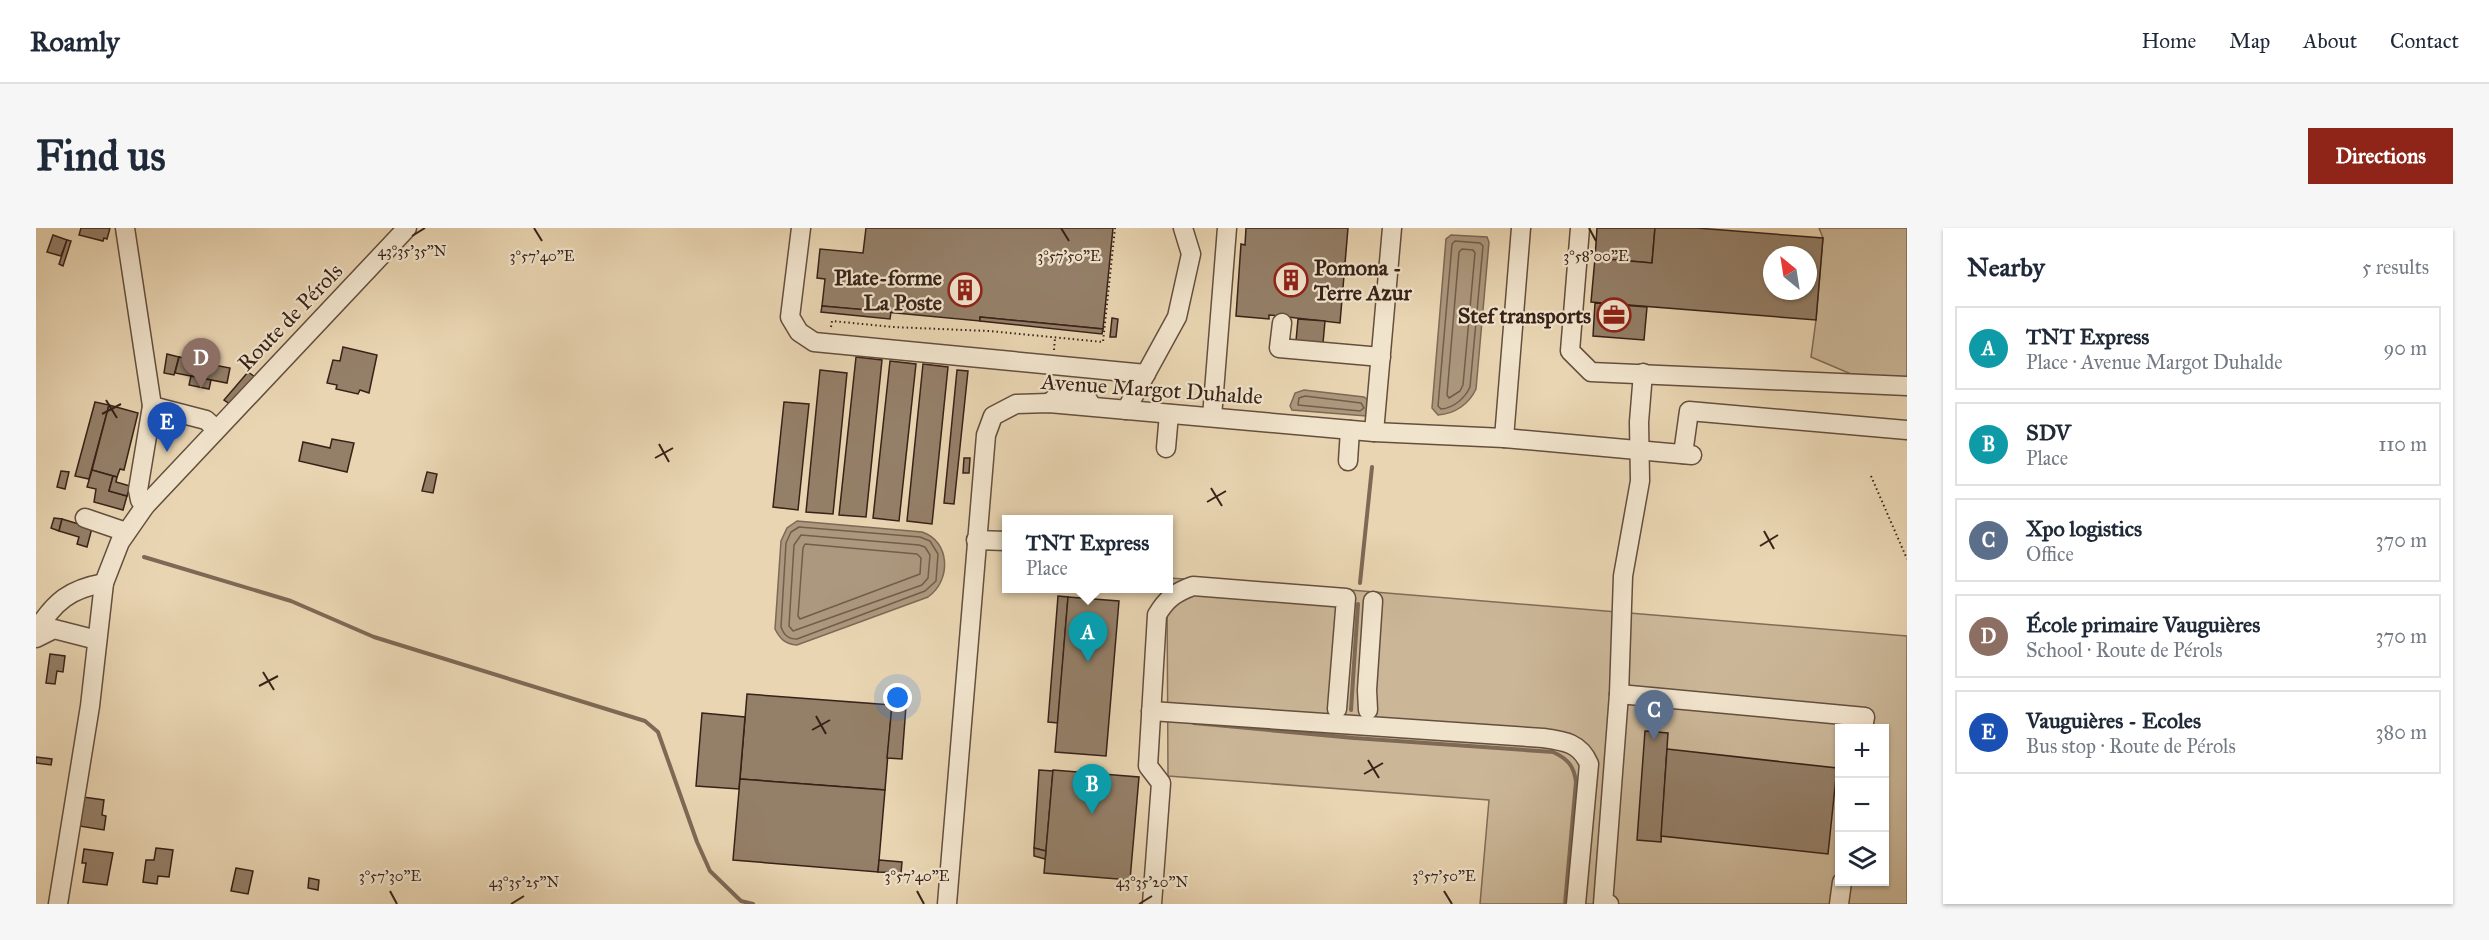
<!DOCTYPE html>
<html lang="en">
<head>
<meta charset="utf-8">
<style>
  body { margin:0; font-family:"IM FELL Great Primer",serif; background:#f6f6f7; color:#1f2937 }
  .controls { position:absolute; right:18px; bottom:18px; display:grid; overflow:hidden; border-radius:0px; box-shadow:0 2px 4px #0004 }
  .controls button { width:54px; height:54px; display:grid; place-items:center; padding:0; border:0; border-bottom:2px solid #e0e1e3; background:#fff; color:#1f2937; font:30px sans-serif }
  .compass { position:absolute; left:1727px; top:18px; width:54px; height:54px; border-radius:50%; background:#fff; box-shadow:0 2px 4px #0004; rotate:330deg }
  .you { position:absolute; left:862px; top:470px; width:21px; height:21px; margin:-15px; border:4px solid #fff; border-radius:50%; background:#1a73e8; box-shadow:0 0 0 9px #1a73e833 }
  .badge { display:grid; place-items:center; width:39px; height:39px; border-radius:50%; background:#8f2418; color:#fff; font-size:20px; font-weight:700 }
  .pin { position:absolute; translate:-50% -50px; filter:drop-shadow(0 2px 3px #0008) }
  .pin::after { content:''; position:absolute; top:32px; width:21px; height:18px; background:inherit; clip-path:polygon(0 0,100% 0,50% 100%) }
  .popup { position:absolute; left:966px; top:287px; width:171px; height:78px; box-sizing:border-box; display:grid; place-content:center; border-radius:0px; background:#fff; filter:drop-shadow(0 2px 4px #0005); font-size:20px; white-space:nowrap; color:#747a83 }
  .popup b { font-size:22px; color:#1f2937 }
  .popup::after { content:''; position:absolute; left:50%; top:100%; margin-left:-12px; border:12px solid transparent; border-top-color:#fff }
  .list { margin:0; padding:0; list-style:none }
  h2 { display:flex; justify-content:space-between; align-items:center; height:78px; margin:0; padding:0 24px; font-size:26px }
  h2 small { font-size:20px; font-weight:400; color:#747a83 }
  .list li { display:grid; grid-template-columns:39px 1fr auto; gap:18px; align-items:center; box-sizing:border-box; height:84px; margin:0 12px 12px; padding:0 12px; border:2px solid #e0e1e3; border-radius:0px }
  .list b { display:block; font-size:22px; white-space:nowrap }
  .list p { margin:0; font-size:20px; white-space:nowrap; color:#747a83 }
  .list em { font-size:20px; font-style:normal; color:#747a83 }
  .icon { flex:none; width:33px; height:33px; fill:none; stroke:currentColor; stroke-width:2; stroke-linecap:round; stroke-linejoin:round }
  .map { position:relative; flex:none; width:1871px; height:676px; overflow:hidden; border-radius:0px }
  header { display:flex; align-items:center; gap:36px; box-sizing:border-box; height:84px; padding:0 30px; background:#fff; border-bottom:2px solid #e0e1e3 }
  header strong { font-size:28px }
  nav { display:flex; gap:33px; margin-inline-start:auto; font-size:21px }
  .intro { display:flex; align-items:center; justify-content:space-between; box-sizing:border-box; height:144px; padding:0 36px }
  h1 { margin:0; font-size:42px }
  .button { padding:15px 27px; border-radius:0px; background:#8f2418; color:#fff; font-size:21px; font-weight:700 }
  main { display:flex; gap:36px; padding:0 36px }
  aside { flex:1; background:#fff; border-radius:0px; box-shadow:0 2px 4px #0004 }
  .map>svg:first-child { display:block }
  .green { fill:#cbb798; stroke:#816c58; stroke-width:1.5; fill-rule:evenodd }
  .water { fill:#ac987e; stroke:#7d6955; stroke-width:1.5 }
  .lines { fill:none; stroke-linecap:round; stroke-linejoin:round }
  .shore { stroke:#725d4b; stroke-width:1.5 }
  .stream { stroke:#7d6955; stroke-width:4 }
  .building { fill:#947f68; stroke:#372218; stroke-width:1.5; fill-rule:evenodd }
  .minor-casing { stroke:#644f3e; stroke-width:21 }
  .path { stroke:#372218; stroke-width:2; stroke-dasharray:1.5 3; stroke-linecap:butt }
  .minor { stroke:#f1e4cd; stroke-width:18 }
  .ticks { fill:none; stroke:#372218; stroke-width:2 }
  .labels { text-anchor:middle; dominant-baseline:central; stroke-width:4.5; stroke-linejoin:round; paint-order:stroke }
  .poi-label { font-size:22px; font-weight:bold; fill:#372218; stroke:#f1e4cd; text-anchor:end }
  .street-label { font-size:22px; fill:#372218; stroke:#f1e4cd }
  .ticks-label { font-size:15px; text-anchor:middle; fill:#372218; stroke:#f1e4cd; stroke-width:4.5; stroke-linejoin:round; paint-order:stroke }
</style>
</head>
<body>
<header>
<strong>Roamly</strong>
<nav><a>Home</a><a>Map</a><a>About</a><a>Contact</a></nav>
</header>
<div class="intro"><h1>Find us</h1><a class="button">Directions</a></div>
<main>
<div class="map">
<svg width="1871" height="676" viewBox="0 0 1871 676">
  <rect width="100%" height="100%" fill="#e9d5b2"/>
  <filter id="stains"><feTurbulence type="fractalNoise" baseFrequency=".00333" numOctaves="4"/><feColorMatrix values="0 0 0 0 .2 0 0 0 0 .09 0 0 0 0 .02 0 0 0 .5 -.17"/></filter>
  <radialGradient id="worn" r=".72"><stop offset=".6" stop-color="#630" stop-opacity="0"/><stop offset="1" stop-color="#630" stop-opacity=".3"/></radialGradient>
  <g class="green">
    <path d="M1783 0H1871V151L1815 146 1775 129 1780 92 1787 10Z"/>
    <path d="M1133 350 1290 360 1871 408V676H1444L1453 572 1132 548 1131 361 1133 360ZM1804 500H1848V654H1804Z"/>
  </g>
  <g class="water">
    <path d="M1415 7 1451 9 1453 14 1440 161C1433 176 1419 186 1402 187L1396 180 1410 11Z"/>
    <path d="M1268 162 1328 169 1332 172 1330 188 1256 182 1254 178 1259 165Z"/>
    <path d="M761 293 886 304C914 313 916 352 892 369L761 417C749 416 744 411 739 401L745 313 751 300Z"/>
  </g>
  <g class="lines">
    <g class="shore">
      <path d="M1419 13 1444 15 1447 18 1434 159C1429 170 1418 180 1405 181L1402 178 1416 16Z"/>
      <path d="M1426 21 1437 22 1439 25 1427 157 1424 163 1413 170 1411 167 1423 24Z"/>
      <path d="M1269 168 1325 175 1328 180 1324 183 1262 177 1263 170Z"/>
      <path d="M763 299 884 309 894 313 902 326 900 353 889 363 761 411C752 411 748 407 745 399L750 315 755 304Z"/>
      <path d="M765 307 883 317 889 319 894 327 892 350 886 357 757 403 753 398 758 317Z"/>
      <path d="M769 316 881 326 885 330 884 346 764 391 762 388 767 320Z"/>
    </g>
    <g class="stream">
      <path d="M108 329 255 373 338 409 609 493 622 504 661 614 674 643 705 673 717 676"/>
      <path d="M1324 355 1336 239"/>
      <path d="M1315 482 1322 376"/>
      <path d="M1158 495 1318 510 1517 524C1532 531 1538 538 1540 554L1529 676"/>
    </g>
  </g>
  <g class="building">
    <path d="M45 0H74L71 11 68 10 67 13 43 7Z"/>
    <path d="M830 0H1077L1067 101 944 89V93L786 78 789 51 781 50 784 21 827 25Z"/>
    <path d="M1210 0H1312L1304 95 1233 87V91L1200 88 1205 16 1209 17Z"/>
    <path d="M1561 0H1619L1616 35 1559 30Z"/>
    <path d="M1619 0H1661L1787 10 1780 92 1555 74 1559 30 1616 35ZM1736 27H1772V63H1736Z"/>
    <path d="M17 7 31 12 25 28 11 24Z"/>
    <path d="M31 12 35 13 27 38 23 36Z"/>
    <path d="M1559 75 1611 79 1608 112 1557 108Z"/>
    <path d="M786 78 855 84 854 91 785 84Z"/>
    <path d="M944 89 1067 101 1066 106 944 93Z"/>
    <path d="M1076 90 1082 91 1080 109H1074Z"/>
    <path d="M1262 91 1289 93 1287 115 1260 113Z"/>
    <path d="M156 118 163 119 162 123 176 125V121L181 122 180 131 154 126Z"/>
    <path d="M307 119 341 127 333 165 324 162 322 166 300 161 301 157 291 155 297 132 304 133Z"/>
    <path d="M131 126 143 129 138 147 128 145Z"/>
    <path d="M160 126 180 131 178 137 194 140 191 155 139 145 143 129 158 132Z"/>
    <path d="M820 129 846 132 830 289 803 287Z"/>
    <path d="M854 133 880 136 863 293 837 290Z"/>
    <path d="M887 136 912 139 896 296 871 293Z"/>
    <path d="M784 142 811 145 797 286 770 284Z"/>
    <path d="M921 142 932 143 918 276 908 275Z"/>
    <path d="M212 144 219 149 194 176 188 172Z"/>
    <path d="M155 148 175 152 173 161 153 157Z"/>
    <path d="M59 174 73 177 53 251 39 248Z"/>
    <path d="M748 174 773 176 762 282 737 279Z"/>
    <path d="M73 177 102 185 88 242 84 241 81 249 56 242Z"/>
    <path d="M296 211 318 215 311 244 263 233 267 214 294 220Z"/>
    <path d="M928 230H934L933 245H927Z"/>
    <path d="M56 242 77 248 73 263 91 268 87 282 58 274 60 261 51 259Z"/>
    <path d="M25 243 33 244 29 261 21 259Z"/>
    <path d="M391 244 401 246 397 265 386 263Z"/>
    <path d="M77 248 81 249 80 254 94 258 91 268 73 263Z"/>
    <path d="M18 290 26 291 23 303 15 300Z"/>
    <path d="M26 291 56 300 51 319 41 316 43 309 23 303Z"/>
    <path d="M1022 368 1032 369 1022 495 1012 494Z"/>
    <path d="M1032 369 1083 373 1070 528 1019 524Z"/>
    <path d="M14 426 29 428 27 444 21 443 19 456 10 455Z"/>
    <path d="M711 466 856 477 849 562 704 551Z"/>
    <path d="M856 477 870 478 866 531 851 530Z"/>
    <path d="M666 485 709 489 703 561 660 558Z"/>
    <path d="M1609 503 1632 505 1625 614 1601 612Z"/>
    <path d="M1631 521 1801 540 1792 626 1625 608Z"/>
    <path d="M0 529 16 531 15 537 0 535Z"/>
    <path d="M1003 542 1017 543 1010 623 998 620Z"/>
    <path d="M1017 542 1103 549 1094 652 1008 645Z"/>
    <path d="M704 551 849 562 842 644 697 632Z"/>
    <path d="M47 569 68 572 66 587 70 588 68 602 43 598Z"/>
    <path d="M120 620 137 622 133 649 122 648 121 656 107 654 110 632H118Z"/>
    <path d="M998 620 1010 623 1009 631 998 628Z"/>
    <path d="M48 621 77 625 71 657 47 654 50 635H46Z"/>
    <path d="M843 632 866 634 865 645 842 644Z"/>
    <path d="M200 640 217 643 212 666 195 663Z"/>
    <path d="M273 650 283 652 282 662 272 660Z"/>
  </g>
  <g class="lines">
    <defs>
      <g id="minor">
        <path d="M89 0 116 178 102 262 104 272 109 278"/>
        <path d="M765 0 754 89 763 104 778 114 1110 146"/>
        <path d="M1544 0 1534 123 1555 144 1871 158"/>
        <path d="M1246 95 1243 120 1345 129"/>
        <path d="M1013 175 1026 164 1048 166 1054 175"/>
        <path d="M116 178 170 192 180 201"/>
        <path d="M1090 182 1141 89 1155 26 1147 0"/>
        <path d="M1176 189 1191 0"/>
        <path d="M1338 204 1356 0"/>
        <path d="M1468 210 1485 0"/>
        <path d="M1130 220 1133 186"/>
        <path d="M1647 226 1653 183 1871 202"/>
        <path d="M1312 233 1314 202"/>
        <path d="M49 290 90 304"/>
        <path d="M940 312 970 313"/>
        <path d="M0 403C19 373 34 361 68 355"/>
        <path d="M0 410 18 401 61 412"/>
        <path d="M1583 466 1829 489 1827 500"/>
        <path d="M1332 482 1331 462 1337 373"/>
        <path d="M1115 483 1507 510C1529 513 1544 515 1553 536L1540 676"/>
        <path d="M22 676 54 478 68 355 84 314 109 278 371 0"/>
        <path d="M911 676 950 207 957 188 980 176 1013 175 1338 204 1468 210 1656 227"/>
        <path d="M1116 676 1125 555 1112 538 1121 387C1130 371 1140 364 1157 358L1310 370 1301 481"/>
        <path d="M1573 676H1567L1583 466 1587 348 1604 253 1603 194 1607 145"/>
        <path d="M1803 676 1806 654"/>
      </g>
    </defs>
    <use href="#minor" class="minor-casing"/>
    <g class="path">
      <path d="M795 99 796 93 857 99 953 103 1067 114 1079 0"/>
      <path d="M1018 122 1019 110"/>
      <path d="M1835 248 1871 331"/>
    </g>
    <use href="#minor" class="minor"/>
  </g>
  <path class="ticks" d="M498 0 506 13M1025 0 1033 13M1553 0 1560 13M376 8 389 0M70 172 81 190M66 186 85 176M623 216 633 234M619 230 637 220M1175 260 1186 278M1171 274 1190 263M1728 303 1738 321M1724 318 1742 307M227 444 238 462M223 458 242 448M780 488 790 506M776 502 794 492M1332 532 1343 550M1328 546 1347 535M354 663 361 676M881 663 888 676M1408 663 1416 676M475 676 488 668M1103 676 1116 668"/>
  <defs>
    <symbol id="building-ring" viewBox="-11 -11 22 22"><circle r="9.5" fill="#f1e4cd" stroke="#8f2418" stroke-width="1.5"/><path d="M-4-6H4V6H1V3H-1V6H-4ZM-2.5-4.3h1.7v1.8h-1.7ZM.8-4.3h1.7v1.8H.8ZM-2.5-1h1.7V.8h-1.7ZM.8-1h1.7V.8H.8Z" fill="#8f2418"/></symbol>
    <symbol id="office-ring" viewBox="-11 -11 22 22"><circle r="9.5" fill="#f1e4cd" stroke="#8f2418" stroke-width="1.5"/><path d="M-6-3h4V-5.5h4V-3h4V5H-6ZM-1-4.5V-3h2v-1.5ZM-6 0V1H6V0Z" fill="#8f2418"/></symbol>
  </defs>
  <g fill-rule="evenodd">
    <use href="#building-ring" x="1236" y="33" width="38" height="38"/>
    <use href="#building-ring" x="910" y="43" width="38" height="38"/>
    <use href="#office-ring" x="1559" y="68" width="38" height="38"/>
  </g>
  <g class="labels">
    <g class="poi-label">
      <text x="1278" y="39" text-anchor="start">Pomona -<tspan x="1278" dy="25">Terre Azur</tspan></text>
      <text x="906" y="49">Plate-forme<tspan x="906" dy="25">La Poste</tspan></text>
      <text x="1555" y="87">Stef transports</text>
    </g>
    <g class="street-label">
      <text transform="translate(254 89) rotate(-46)">Route de Pérols</text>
      <text transform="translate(1116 161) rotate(4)">Avenue Margot Duhalde</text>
    </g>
  </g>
  <g class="ticks-label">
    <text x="376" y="28">43°35'35"N</text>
    <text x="506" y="33">3°57'40"E</text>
    <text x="1033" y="33">3°57'50"E</text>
    <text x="1560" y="33">3°58'00"E</text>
    <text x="354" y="653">3°57'30"E</text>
    <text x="881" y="653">3°57'40"E</text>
    <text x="1408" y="653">3°57'50"E</text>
    <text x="488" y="659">43°35'25"N</text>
    <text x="1116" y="659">43°35'20"N</text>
  </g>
  <rect width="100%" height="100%" filter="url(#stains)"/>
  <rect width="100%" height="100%" fill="url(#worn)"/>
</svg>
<div class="controls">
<button>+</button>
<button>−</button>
<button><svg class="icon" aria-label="layers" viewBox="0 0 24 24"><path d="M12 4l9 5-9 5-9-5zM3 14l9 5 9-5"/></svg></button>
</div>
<svg class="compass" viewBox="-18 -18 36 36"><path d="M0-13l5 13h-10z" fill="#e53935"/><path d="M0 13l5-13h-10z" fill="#747a83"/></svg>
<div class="you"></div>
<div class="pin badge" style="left:1052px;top:434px;background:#0f9aa8">A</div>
<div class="popup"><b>TNT Express</b>Place</div>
<div class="pin badge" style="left:1056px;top:586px;background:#0f9aa8">B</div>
<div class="pin badge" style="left:1618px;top:512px;background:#5c6f8a">C</div>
<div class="pin badge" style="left:165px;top:160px;background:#8d6e63">D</div>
<div class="pin badge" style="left:131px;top:224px;background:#1a4fb4">E</div>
</div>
<aside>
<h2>Nearby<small>5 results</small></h2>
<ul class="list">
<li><span class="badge" style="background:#0f9aa8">A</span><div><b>TNT Express</b><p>Place · Avenue Margot Duhalde</p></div><em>90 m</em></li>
<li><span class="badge" style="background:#0f9aa8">B</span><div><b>SDV</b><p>Place</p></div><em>110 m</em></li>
<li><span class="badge" style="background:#5c6f8a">C</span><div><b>Xpo logistics</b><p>Office</p></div><em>370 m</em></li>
<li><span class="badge" style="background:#8d6e63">D</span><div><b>École primaire Vauguières</b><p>School · Route de Pérols</p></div><em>370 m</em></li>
<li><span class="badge" style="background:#1a4fb4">E</span><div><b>Vauguières - Ecoles</b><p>Bus stop · Route de Pérols</p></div><em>380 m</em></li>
</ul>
</aside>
</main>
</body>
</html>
